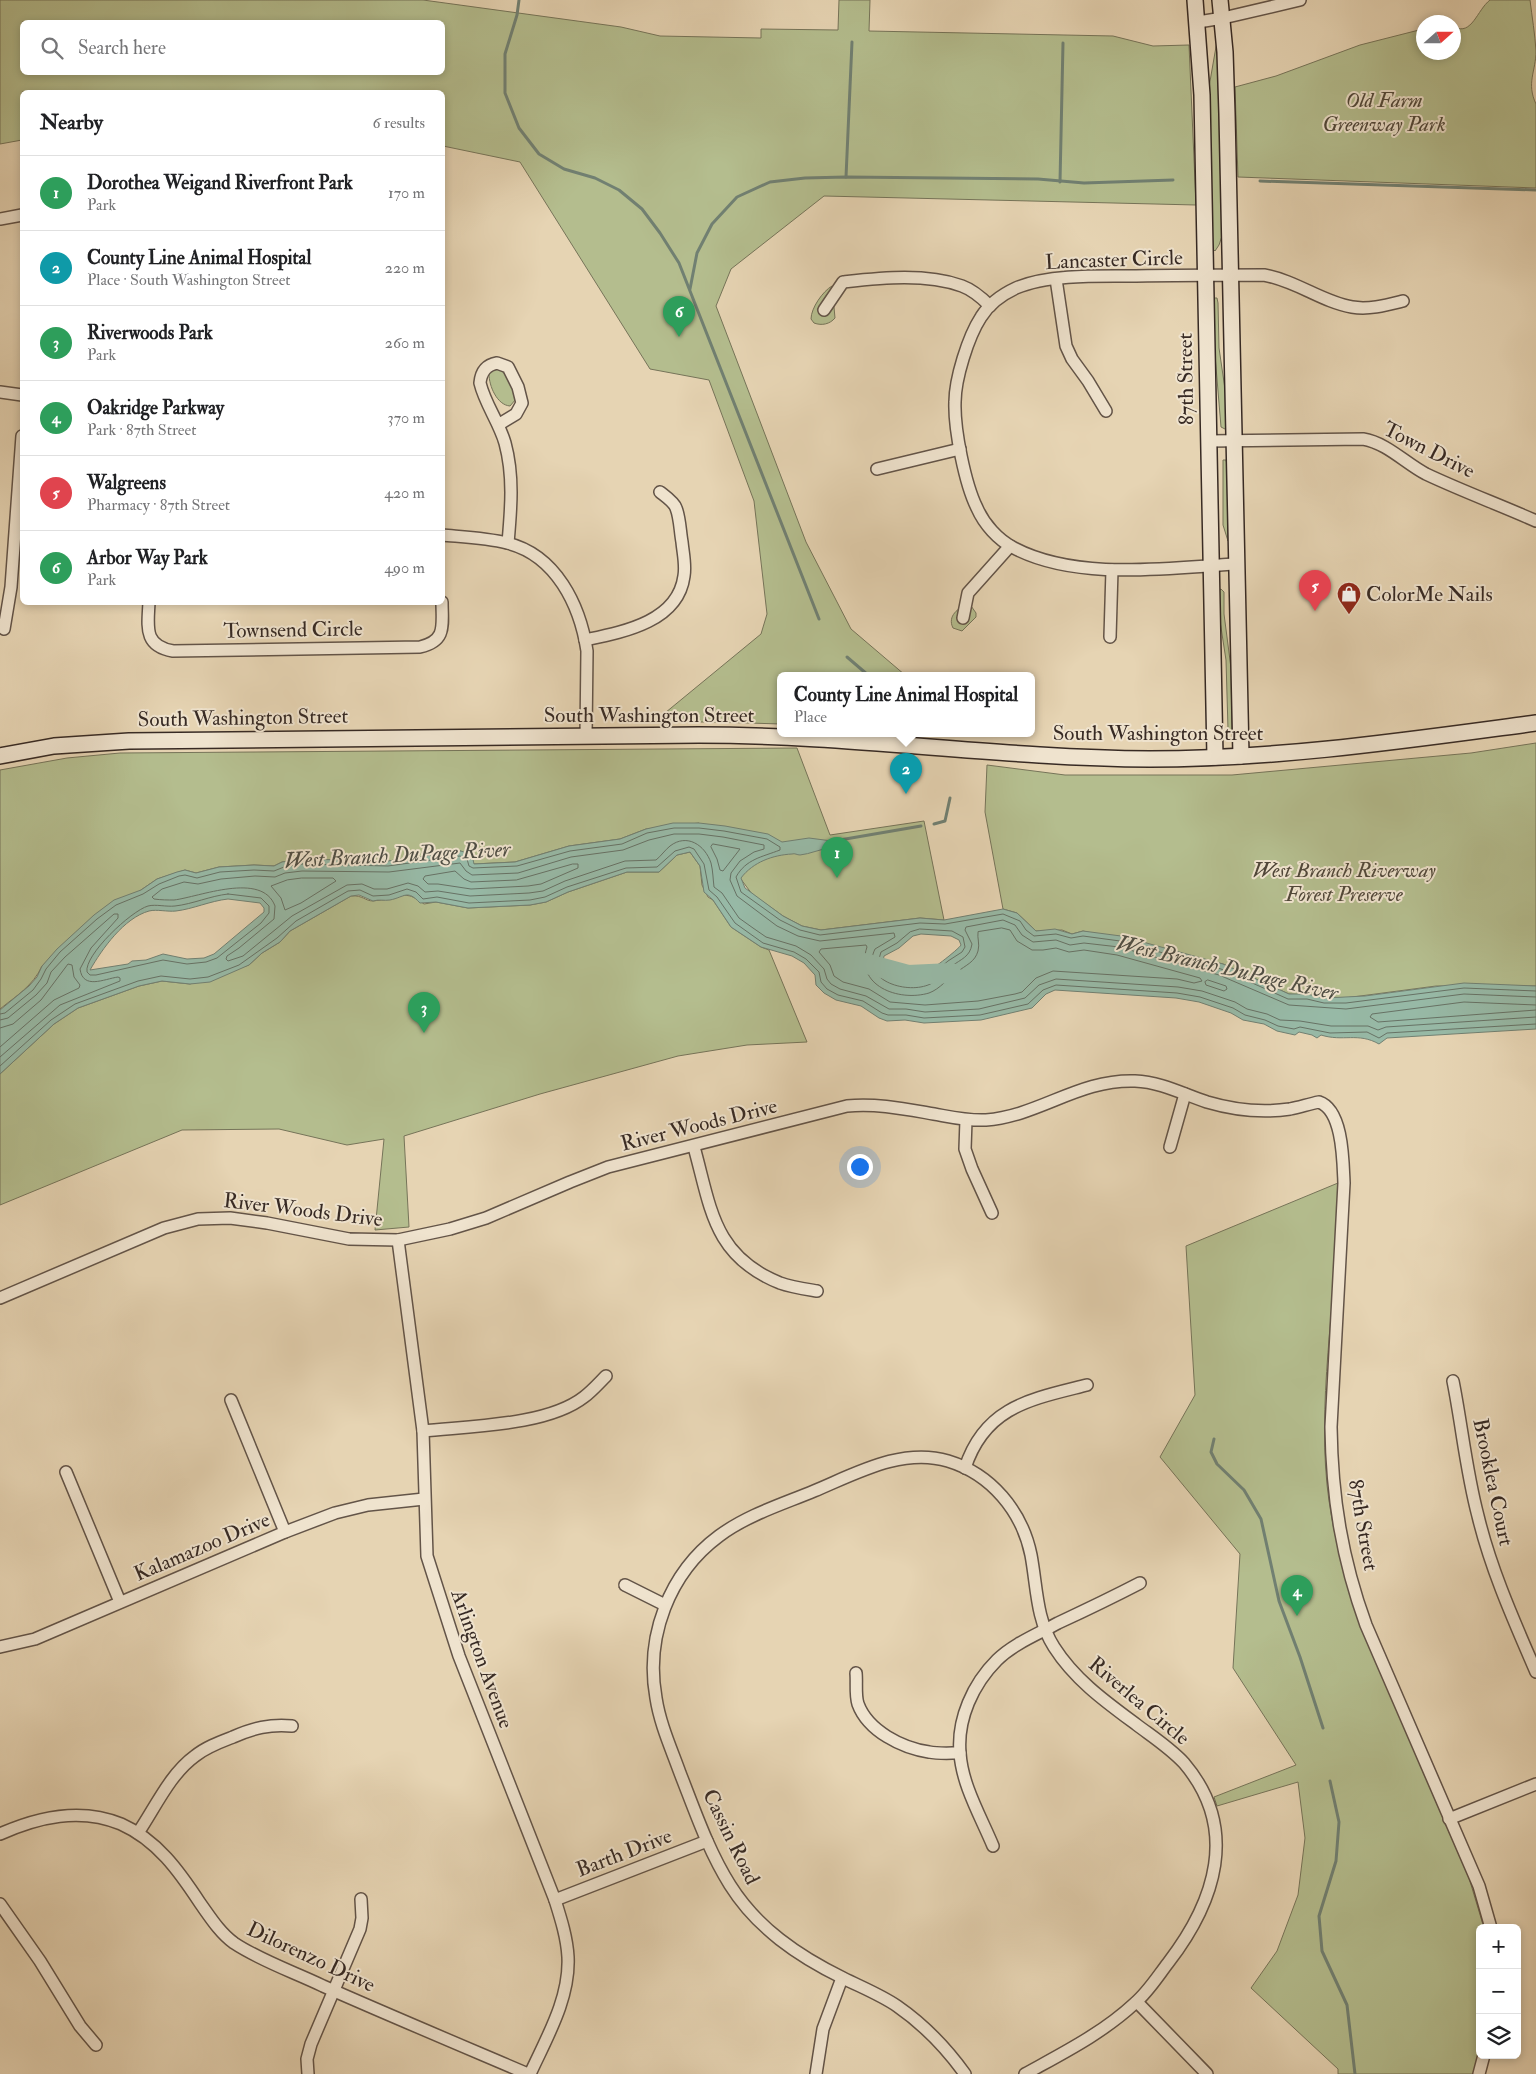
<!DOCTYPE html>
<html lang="en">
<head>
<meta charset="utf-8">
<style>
  body { margin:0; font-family:"IM FELL Double Pica",serif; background:#f6f6f6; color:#202124 }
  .controls { position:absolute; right:15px; bottom:15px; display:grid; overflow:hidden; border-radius:8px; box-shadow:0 2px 8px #0003 }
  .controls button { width:45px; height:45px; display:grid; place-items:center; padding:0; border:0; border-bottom:1px solid #e0e0e0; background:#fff; color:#202124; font:25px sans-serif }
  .compass { position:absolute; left:1416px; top:15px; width:45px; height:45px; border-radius:50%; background:#fff; box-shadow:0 2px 8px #0003; rotate:69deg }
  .you { position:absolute; left:859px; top:1166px; width:18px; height:18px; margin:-12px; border:4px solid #fff; border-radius:50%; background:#1a73e8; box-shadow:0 0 0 8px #1a73e833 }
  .badge { display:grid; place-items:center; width:32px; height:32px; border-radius:50%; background:#0b8043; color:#fff; font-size:16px; font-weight:700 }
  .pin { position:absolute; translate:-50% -41px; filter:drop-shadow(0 1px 2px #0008) }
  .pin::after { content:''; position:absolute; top:26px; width:18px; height:15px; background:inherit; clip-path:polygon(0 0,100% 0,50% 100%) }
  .popup { position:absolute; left:777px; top:672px; width:258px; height:65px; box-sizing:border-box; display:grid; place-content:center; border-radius:8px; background:#fff; filter:drop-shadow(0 1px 4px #0005); font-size:16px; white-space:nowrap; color:#757577 }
  .popup b { font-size:19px; color:#202124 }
  .popup::after { content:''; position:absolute; left:50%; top:100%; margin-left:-10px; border:10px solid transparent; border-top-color:#fff }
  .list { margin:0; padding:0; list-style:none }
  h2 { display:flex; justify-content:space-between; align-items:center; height:65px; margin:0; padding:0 20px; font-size:21px }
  h2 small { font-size:16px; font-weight:400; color:#757577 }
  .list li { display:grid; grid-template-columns:32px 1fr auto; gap:15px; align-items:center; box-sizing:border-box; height:75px; padding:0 20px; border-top:1px solid #e0e0e0 }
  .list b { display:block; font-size:19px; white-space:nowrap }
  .list p { margin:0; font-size:16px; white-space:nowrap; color:#757577 }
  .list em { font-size:16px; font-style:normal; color:#757577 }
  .icon { flex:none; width:28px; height:28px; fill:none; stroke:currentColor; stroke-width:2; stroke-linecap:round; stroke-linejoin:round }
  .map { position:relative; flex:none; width:1536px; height:2074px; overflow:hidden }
  .search { position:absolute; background:#fff; box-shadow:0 2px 8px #0003; left:20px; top:20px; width:425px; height:55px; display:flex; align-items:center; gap:12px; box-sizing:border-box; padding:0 18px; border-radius:8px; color:#757577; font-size:19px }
  .panel { position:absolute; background:#fff; box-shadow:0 2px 8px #0003; left:20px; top:90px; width:425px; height:515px; border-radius:8px }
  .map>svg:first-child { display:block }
  .green { fill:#b4bd8e; stroke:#767459; fill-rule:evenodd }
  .water { fill:#97b9a6; stroke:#718072; fill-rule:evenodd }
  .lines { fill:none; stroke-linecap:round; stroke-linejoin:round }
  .shore { stroke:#677265; stroke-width:1 }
  .stream { stroke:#718072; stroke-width:3 }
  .river { stroke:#97b9a6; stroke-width:20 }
  .street-casing { stroke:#635448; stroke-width:14 }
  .secondary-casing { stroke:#372a24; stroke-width:18 }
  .street { stroke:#efe3ce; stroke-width:11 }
  .secondary { stroke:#efe3ce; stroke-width:15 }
  .labels { text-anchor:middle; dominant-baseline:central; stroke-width:4; stroke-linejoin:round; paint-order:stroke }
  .park-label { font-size:21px; font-style:italic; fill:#504739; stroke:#efe3ce }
  .street-label { font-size:21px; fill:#372a24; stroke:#efe3ce }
  .poi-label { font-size:21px; fill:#372a24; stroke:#efe3ce; text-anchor:start }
  .water-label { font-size:22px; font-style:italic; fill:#4f4e44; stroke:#efe3ce }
</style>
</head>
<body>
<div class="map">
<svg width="1536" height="2074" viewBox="0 0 1536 2074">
  <rect width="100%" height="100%" fill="#e6d4b3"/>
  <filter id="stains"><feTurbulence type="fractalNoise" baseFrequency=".004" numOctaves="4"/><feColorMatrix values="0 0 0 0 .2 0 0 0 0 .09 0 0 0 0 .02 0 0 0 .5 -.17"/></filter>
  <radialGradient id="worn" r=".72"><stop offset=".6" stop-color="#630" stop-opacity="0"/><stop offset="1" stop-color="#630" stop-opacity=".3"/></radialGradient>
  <g class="green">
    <path d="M0 0H423L621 27 660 36 761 38V29L838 30 839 0H870L869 31 1113 36 1153 46 1189 45 1196 205 824 196 731 269 716 306 806 542 851 629 905 675H781V724L715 722H654L761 634 767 614 754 501 709 380 650 369 520 162 443 146 442 92H22V140L0 144ZM22 22H442V72H22Z"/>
    <path d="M1490 0H1530C1532 17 1535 34 1536 51 1536 71 1526 83 1536 104V188L1238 177 1235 87 1276 76 1360 45 1423 29 1424 52H1454V27C1472 36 1477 10 1490 0Z"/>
    <path d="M1217 41 1222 236 1219 245 1215 251 1212 248 1209 87Z"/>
    <path d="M832 286 835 318C830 324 822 326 814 323L811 319C811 308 823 291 832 286Z"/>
    <path d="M1214 298H1217L1218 303 1219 348 1226 396 1227 427 1225 429 1221 427 1214 343Z"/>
    <path d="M493 369C507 368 511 385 516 396V399L510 406C497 405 489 386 489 374Z"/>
    <path d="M1223 460H1226L1227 465 1228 541 1223 525Z"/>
    <path d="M1221 589 1224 592V614L1231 668 1232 729 1230 731 1228 729 1226 660 1220 621 1219 590Z"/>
    <path d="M969 603 976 613V617L962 631 953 628C947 616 958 608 969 603Z"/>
    <path d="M1536 743V986H1436L1345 998 1289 994 1223 964 1083 931 1072 934 1062 930 1036 931 1017 913 1003 909 985 812 987 765 1065 775H1232L1471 753Z"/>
    <path d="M797 748 830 835 924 821 944 920 920 918 821 930 802 926 783 916 752 894 699 823 646 829 620 839 569 846 515 862 473 864 461 851 388 861 301 859 282 862 274 866 254 865 219 867 196 873 185 870 157 879 141 890 42 966C33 986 16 996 0 1009V770L67 758 120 753Z"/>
    <path d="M690 852 700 866 702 885 708 897 713 900 731 927 761 947 769 950 807 1042 747 1045 678 1056 540 1094 404 1136 409 1227 375 1230 384 1139 347 1145 279 1129 182 1130 0 1205V1074L54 1024 78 1008 139 986 162 981 190 984 249 965 262 953 280 942 290 931 351 896C363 895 365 901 373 901 375 901 378 900 380 900 403 899 403 888 424 904L436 902 468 908 530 905 546 902 568 892 627 872H659L677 855Z"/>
    <path d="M1338 1183C1340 1283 1317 1384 1327 1485 1336 1567 1365 1636 1397 1711 1421 1767 1445 1823 1469 1878L1484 1928H1480V2050L1474 2074H1338V2069L1251 1988 1277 1951 1298 1895 1305 1838 1298 1782 1217 1806 1214 1797 1296 1765 1233 1668 1240 1554 1160 1457 1195 1395 1186 1246Z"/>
  </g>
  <path class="water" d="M673 823H699L725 826 768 834 782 842 809 838 832 841 830 848C820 849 810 854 800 855 797 855 795 853 792 854 773 855 753 862 741 878L745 888 783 916 802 926 821 930 920 918 944 920 1003 909 1017 913 1036 931 1055 929 1072 934 1083 931 1121 936 1223 964 1289 994H1307L1325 998 1365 996 1464 983 1536 986V1029L1387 1038 1379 1044C1358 1032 1343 1042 1321 1035L1317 1038 1312 1035 1299 1032 1295 1035 1277 1031 1264 1024 1243 1020 1231 1013 1199 1002 1176 998 1055 990 1046 994 1032 1008 981 1020 924 1023 905 1020 887 1021 879 1018 861 1006 836 1000 824 993 816 985 815 975 804 963 792 956 761 947 731 927 713 900 704 892 700 866 690 852 677 855 659 872H627L568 892 546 902 530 905 468 908 436 902 420 903C407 889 405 897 390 900 384 901 379 899 373 901L359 895 351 896 290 931 280 942 262 953 249 965 210 982 190 984 162 981 139 986 78 1008 54 1024 0 1074V1010L29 986 37 977 42 966 57 949 94 915 114 900 141 890 157 879 177 872 185 870 196 873 219 867 254 865 274 866 282 862 301 859 388 861 461 851 472 855 474 864 515 862 569 846 620 839 646 829ZM228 899 260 903 264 908V912L214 954 204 958 187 959 163 954 146 960 132 961 128 964 90 970C102 949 124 918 149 911 157 909 167 912 176 911 193 909 210 901 228 899ZM921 934 951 936 959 940 961 945C959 949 927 974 921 975 908 979 879 974 884 956L899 948 913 936Z"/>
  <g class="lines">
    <g class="shore">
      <path d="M713 844 740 849 723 871 720 870 717 859 711 847Z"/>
      <path d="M573 864H578V868L541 884 528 886 471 889 438 884H428L423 879 425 876 455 871 464 879 471 882 516 880Z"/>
      <path d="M302 878H333L336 881 301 903 285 910 281 898 271 886 287 880Z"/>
      <path d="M228 894 261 898 269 906V913L261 923 217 958 206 962 187 964 163 960 96 975H90L87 972C84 955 131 911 148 906 156 904 166 907 175 906 193 904 210 896 228 894Z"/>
      <path d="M1002 928 1010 930 1017 941 1032 950H1043L1056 948 1069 952 1084 950 1117 955 1200 978 1202 981 1194 983 1177 979 1053 971 1036 978 1022 992 1015 994 978 1001 925 1005 890 1002 869 989 843 982 834 976 830 965 819 952 821 949 866 945 867 947C854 986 899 1002 929 993 940 989 948 978 957 972 966 965 975 962 978 951 980 944 977 938 978 932Z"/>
      <path d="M920 929 952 931 963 937 965 947 962 952 948 961 927 979 914 982 894 978 881 970 878 962 881 952 897 943 910 932Z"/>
      <path d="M1208 980 1226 986 1227 989 1224 991 1206 985 1205 982Z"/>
      <path d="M1536 997 1464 994 1346 1009 1289 1005 1219 975 1119 947 1084 943 1070 945 1056 940 1033 942 1022 935 1015 925 1003 920 966 927 965 930 972 944C970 957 961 959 952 966 944 972 937 982 928 985 905 994 860 980 875 949L895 937 894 933 820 941 798 936 777 926 737 896 730 880 731 873 740 861 754 852 764 849V845L723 837 699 834H674L649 840 623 850 571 857 518 873 472 875 466 871 460 863 389 872 302 871 285 873 275 877 255 876 221 879 198 884 184 882 162 889 152 897 154 899C161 900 168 900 174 900 199 897 262 871 275 906L274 919 239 948 227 956 226 959 228 961 243 956 292 916 347 885 362 884 374 889H387L408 883 418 886 425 892 438 891 470 896 529 893 543 891 565 881 625 861 656 860C661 856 665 850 670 846 687 833 705 845 711 863 713 871 713 879 714 887L722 893 739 918 753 928 766 937 796 946 811 955 824 969 827 979 831 984 840 989 866 996 889 1009H906L925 1012 979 1009 1025 998 1039 985 1056 979 1178 987 1202 991 1235 1002 1247 1009 1267 1014 1280 1020 1300 1021 1331 1026H1368L1378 1030 1386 1027 1536 1017"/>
      <path d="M1536 1005 1464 1002 1372 1014 1370 1017 1378 1022 1536 1010"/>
      <path d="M0 1014 5 1013 33 990 41 979 46 969 60 952 97 919 116 905 143 894 159 884 179 876 185 875 197 878 220 872 254 870 274 871 284 867 301 864 388 866 460 856 467 859 469 866 473 868 517 866 570 851 622 844 647 833 674 828H699L724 831 767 839 780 847V850C762 857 746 859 736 877L741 892 780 920 800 930 820 935 920 923 945 924 1003 914 1020 921 1026 930 1034 936 1056 934 1071 938 1083 936 1120 941 1221 969 1288 999H1307L1324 1003H1346L1464 988 1536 991"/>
      <path d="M0 1020 8 1018 36 995 47 983 51 972 65 957 114 914H118V918L91 948 80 969C83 990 104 979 118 977L120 978V981L60 1005 0 1057"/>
      <path d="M0 1028 13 1024 41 1000 68 964 72 965 74 977 80 985 79 988 54 1000 0 1047"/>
      <path d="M0 1066 51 1020 75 1004 138 981 161 976 190 979 208 977 239 965 277 938 296 921 348 891 360 890 373 896 389 895 407 889 416 892 423 899 437 897 469 903 530 900 545 897 567 887 626 868 657 867 675 851 689 847 694 849 704 864 709 890 717 897 735 923 763 943 794 952 806 959 819 972 821 982 827 989 838 995 863 1001 882 1013 888 1015H906L924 1018 980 1015 1028 1004 1043 990 1056 985 1177 993 1200 997 1233 1008 1245 1015 1265 1020 1278 1026 1294 1029 1300 1027 1330 1033 1367 1032 1379 1038 1387 1033 1536 1024"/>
    </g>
    <g class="stream">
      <path d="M519 0 517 15 505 54V93L519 128 539 154 564 169 595 178 619 190 642 209 660 233 679 263 819 619"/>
      <path d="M846 177 852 42"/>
      <path d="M1260 181 1536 190"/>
      <path d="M1060 182 1063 43"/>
      <path d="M690 289 697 253 712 224 737 197 770 182 805 178 846 177 1038 179 1084 183 1173 180"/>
      <path d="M847 657 868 675"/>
      <path d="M934 824 945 821 950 798"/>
      <path d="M828 842 921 826"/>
      <path d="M1214 1439 1211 1452 1217 1464 1244 1490 1261 1519 1279 1601 1300 1657 1323 1728"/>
      <path d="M1330 1781 1339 1822 1336 1861 1319 1916 1322 1951 1347 2005 1355 2074"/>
    </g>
    <path class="river" d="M864 963 908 975 951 973"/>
    <defs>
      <g id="street">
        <path d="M1198 22 1223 18 1300 0"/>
        <path d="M0 219 22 215"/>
        <path d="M1056 279 1066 346 1072 359 1088 381 1106 411"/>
        <path d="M824 310 843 282C881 278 925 273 962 286 973 290 982 298 990 306"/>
        <path d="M0 392 22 395"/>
        <path d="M498 425 516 414 522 403 518 387 508 367 497 363C486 365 481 372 480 383 485 404 499 422 505 443 514 476 511 509 508 543"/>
        <path d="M1209 441 1363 439C1387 443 1405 463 1426 474 1462 491 1500 505 1536 521"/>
        <path d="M877 469 960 449"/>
        <path d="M442 535C464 537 487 538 507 543 556 555 580 605 587 651L586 735"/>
        <path d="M1236 564C1166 568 1077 581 1014 548 998 540 984 524 977 508 965 484 954 429 955 402 955 379 968 337 981 317 989 304 1003 294 1016 288 1048 274 1101 276 1136 276 1179 275 1222 275 1264 275 1297 281 1322 302 1352 307 1369 310 1387 305 1403 301"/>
        <path d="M149 602C148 626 143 646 173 651L420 647C447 641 442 625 442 602"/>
        <path d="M963 618 968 593 1010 546"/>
        <path d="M4 629 11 587 22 436"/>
        <path d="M1110 637 1112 570"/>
        <path d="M585 640C623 632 678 622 684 576 686 565 683 553 682 542 680 531 680 518 676 508 674 502 665 496 660 492"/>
        <path d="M966 1120 965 1149 972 1169 992 1213"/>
        <path d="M694 1147C711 1208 713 1256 780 1283 791 1287 805 1289 817 1291"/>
        <path d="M1170 1147 1185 1094"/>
        <path d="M398 1240 423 1431 427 1556 459 1656 555 1900C561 1919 567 1938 568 1957 570 1998 547 2037 530 2074"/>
        <path d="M0 1298 164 1228 198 1219 230 1218 267 1223 349 1239 398 1240 450 1229 486 1218 570 1182 608 1167 847 1106C876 1103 905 1109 934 1114 951 1117 968 1121 986 1120 1039 1116 1079 1079 1135 1081 1161 1082 1183 1094 1207 1102 1234 1110 1262 1113 1290 1109 1300 1107 1309 1104 1319 1102 1343 1110 1343 1161 1344 1183L1331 1427C1332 1498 1342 1559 1366 1625L1479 1886 1491 1928"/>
        <path d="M1453 1381C1462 1426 1466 1471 1478 1516 1491 1570 1514 1621 1536 1672"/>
        <path d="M231 1400 285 1532"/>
        <path d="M423 1431C468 1426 547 1426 584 1397 592 1391 599 1383 606 1376"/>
        <path d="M965 1468C985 1406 1032 1399 1087 1385"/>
        <path d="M66 1472 120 1602"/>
        <path d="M625 1585 665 1605"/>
        <path d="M0 1647 35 1639 285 1532 335 1513 368 1505 424 1499"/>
        <path d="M856 1673C857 1682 855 1695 858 1704 868 1731 902 1748 929 1752 939 1754 950 1753 960 1753"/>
        <path d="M1449 1819 1536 1784"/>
        <path d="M138 1833C155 1808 170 1774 195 1756 206 1747 220 1742 233 1737 253 1728 270 1724 292 1726"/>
        <path d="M0 1834C38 1817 80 1807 121 1824 157 1840 179 1871 200 1903 210 1917 220 1933 234 1943 261 1961 294 1972 323 1986 391 2016 460 2045 528 2074"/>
        <path d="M993 1846C981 1817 962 1785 960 1753 957 1719 973 1684 997 1660 1013 1644 1038 1634 1058 1623 1086 1610 1113 1597 1140 1583"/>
        <path d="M555 1900 707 1841"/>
        <path d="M0 1904 40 1961 80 2026 96 2045"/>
        <path d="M1137 2002 1207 2074"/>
        <path d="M308 2074 307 2059 311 2044 360 1929 362 1918 361 1899"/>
        <path d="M816 2074 823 2029 842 1978"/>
        <path d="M965 2074C947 2049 923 2024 897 2006 881 1995 861 1987 843 1978 798 1956 757 1928 730 1885 708 1850 695 1811 680 1773 671 1748 660 1724 656 1698 645 1637 669 1573 719 1536 747 1515 783 1504 814 1491 855 1474 902 1447 948 1461 991 1474 1022 1511 1031 1555 1037 1587 1036 1619 1054 1647 1075 1680 1106 1702 1137 1725 1153 1737 1170 1748 1184 1763 1240 1829 1215 1902 1168 1963 1158 1976 1148 1992 1135 2003 1103 2033 1063 2053 1025 2074"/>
        <path d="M1479 2074 1484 2055"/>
      </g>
      <g id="secondary">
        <path d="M1195 0 1202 95 1215 757"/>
        <path d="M1220 0 1225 52 1227 114 1241 756"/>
        <path d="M0 756 54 746 129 741 699 735C850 735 999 758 1150 759 1279 759 1408 740 1536 723"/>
      </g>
    </defs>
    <use href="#street" class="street-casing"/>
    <use href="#secondary" class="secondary-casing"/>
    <use href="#street" class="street"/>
    <use href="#secondary" class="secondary"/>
  </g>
  <defs>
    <symbol id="shop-pin" viewBox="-11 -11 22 30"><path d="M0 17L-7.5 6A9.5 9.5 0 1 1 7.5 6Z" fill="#8f2418" stroke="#efe3ce"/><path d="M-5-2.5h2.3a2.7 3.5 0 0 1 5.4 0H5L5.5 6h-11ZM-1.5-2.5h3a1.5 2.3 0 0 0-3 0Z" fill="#fff"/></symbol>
  </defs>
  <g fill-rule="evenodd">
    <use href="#shop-pin" x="1335" y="580" width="28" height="38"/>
  </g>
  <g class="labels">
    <g class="park-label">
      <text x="1384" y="100">Old Farm<tspan x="1384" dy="24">Greenway Park</tspan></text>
      <text x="1344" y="870">West Branch Riverway<tspan x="1344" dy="24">Forest Preserve</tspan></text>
    </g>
    <g class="street-label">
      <text transform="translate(1114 260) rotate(-2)">Lancaster Circle</text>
      <text transform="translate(1186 379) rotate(-91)">87th Street</text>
      <text transform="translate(1429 450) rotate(27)">Town Drive</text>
      <text transform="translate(293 630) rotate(-1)">Townsend Circle</text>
      <text x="649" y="715">South Washington Street</text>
      <text transform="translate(243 718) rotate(-1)">South Washington Street</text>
      <text x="1158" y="733">South Washington Street</text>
      <text transform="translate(699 1125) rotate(-14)">River Woods Drive</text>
      <text transform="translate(303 1210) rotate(7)">River Woods Drive</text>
      <text transform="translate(1493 1482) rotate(78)">Brooklea Court</text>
      <text transform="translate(1363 1525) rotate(80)">87th Street</text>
      <text transform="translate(202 1547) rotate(-23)">Kalamazoo Drive</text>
      <text transform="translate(482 1659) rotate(70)">Arlington Avenue</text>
      <text transform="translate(1139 1701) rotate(40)">Riverlea Circle</text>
      <text transform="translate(731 1837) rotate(64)">Cassin Road</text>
      <text transform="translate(624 1853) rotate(-21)">Barth Drive</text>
      <text transform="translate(311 1957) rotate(25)">Dilorenzo Drive</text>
    </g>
    <g class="poi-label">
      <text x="1366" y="594">ColorMe Nails</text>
    </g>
    <g class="water-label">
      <text transform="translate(397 855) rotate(-3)">West Branch DuPage River</text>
      <text transform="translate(1227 968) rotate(13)">West Branch DuPage River</text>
    </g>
  </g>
  <rect width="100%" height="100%" filter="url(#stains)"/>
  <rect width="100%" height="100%" fill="url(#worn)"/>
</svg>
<div class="controls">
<button>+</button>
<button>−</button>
<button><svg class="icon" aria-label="layers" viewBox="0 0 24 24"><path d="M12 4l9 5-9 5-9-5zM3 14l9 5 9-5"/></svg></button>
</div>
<svg class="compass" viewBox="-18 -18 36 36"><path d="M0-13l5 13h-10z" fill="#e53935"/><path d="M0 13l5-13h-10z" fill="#757577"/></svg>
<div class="you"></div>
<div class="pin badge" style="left:837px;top:878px;background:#2e9e5b">1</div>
<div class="pin badge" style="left:906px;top:794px;background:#0f9aa8">2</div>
<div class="popup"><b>County Line Animal Hospital</b>Place</div>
<div class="pin badge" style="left:424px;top:1033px;background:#2e9e5b">3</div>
<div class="pin badge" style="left:1297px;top:1616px;background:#2e9e5b">4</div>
<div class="pin badge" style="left:1315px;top:611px;background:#e0444e">5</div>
<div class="pin badge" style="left:679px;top:337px;background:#2e9e5b">6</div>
<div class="search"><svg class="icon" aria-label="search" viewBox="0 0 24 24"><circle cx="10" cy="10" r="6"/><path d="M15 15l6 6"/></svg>Search here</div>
<section class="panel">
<h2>Nearby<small>6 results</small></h2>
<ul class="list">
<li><span class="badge" style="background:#2e9e5b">1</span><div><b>Dorothea Weigand Riverfront Park</b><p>Park</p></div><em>170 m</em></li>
<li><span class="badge" style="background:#0f9aa8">2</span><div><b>County Line Animal Hospital</b><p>Place · South Washington Street</p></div><em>220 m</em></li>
<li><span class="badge" style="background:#2e9e5b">3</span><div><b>Riverwoods Park</b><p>Park</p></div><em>260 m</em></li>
<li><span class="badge" style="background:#2e9e5b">4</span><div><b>Oakridge Parkway</b><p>Park · 87th Street</p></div><em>370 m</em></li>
<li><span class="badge" style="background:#e0444e">5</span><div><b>Walgreens</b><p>Pharmacy · 87th Street</p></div><em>420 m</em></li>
<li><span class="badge" style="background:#2e9e5b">6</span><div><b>Arbor Way Park</b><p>Park</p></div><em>490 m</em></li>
</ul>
</section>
</div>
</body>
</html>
